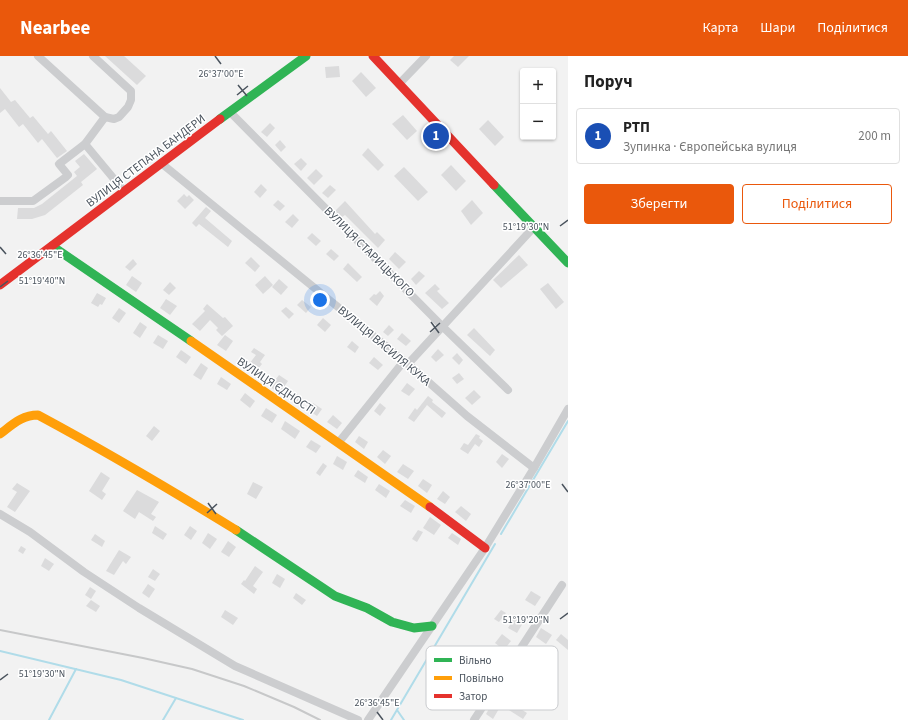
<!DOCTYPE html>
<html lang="uk">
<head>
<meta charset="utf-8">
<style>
  body { margin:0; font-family:"Source Sans 3",sans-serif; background:#f6f6f6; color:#222 }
  .controls { position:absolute; right:12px; top:12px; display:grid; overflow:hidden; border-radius:4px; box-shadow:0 1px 3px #0004 }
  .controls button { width:36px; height:36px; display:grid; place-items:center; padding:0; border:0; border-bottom:1px solid #e0e0e0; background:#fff; color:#222; font:20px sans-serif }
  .you { position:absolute; left:320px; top:244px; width:14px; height:14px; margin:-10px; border:3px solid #fff; border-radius:50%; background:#1a73e8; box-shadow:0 0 0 6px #1a73e833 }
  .badge { display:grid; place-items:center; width:26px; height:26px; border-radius:50%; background:#ea580c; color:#fff; font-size:13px; font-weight:700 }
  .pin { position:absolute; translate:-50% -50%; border:2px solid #fff; box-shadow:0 1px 4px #0006 }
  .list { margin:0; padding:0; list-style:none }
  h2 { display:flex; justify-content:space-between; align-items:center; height:52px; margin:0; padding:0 16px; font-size:17px }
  h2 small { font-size:13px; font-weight:400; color:#767676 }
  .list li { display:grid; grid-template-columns:26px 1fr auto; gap:12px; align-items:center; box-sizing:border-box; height:56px; margin:0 8px 8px; padding:0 8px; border:1px solid #e0e0e0; border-radius:4px }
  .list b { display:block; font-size:15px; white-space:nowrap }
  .list p { margin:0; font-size:13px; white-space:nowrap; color:#767676 }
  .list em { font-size:13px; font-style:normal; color:#767676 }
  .actions { display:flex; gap:8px; padding:12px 16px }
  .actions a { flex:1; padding:9px 0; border:1px solid #ea580c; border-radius:4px; text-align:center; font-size:14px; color:#ea580c }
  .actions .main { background:#ea580c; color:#fff }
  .map { position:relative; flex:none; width:568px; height:664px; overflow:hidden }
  header { display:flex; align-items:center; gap:24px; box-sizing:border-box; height:56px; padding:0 20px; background:#ea580c; color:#fff }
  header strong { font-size:19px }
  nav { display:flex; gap:22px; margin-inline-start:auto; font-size:14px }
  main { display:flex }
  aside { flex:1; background:#fff }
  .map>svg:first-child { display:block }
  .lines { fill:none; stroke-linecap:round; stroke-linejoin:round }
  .stream { stroke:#b0dce9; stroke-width:2 }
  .building { fill:#dbdbdc }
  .street { stroke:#cccdcf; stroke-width:8 }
  .fast { stroke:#30b455; stroke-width:9 }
  .slow { stroke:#ff9f0a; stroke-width:9 }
  .jam { stroke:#e5322d; stroke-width:9 }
  .rail { stroke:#c7c8c9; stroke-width:2 }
  .ticks { fill:none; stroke:#4a535d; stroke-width:1.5 }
  .labels { text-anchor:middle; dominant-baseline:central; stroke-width:3; stroke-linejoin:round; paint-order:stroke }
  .street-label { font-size:12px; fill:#4a535d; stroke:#fff }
  .key { fill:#fff; stroke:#c9cbce; stroke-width:1 }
  .key-label { font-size:11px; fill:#4a535d }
  .ticks-label { font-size:10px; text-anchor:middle; fill:#4a535d; stroke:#fff; stroke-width:3; stroke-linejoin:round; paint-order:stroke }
</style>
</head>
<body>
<header>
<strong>Nearbee</strong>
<nav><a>Карта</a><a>Шари</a><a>Поділитися</a></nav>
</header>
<main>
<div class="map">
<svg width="568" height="664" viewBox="0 0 568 664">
  <rect width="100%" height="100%" fill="#f2f2f2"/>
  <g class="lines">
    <g class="stream">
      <path d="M501 478 568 365"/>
      <path d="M0 595 121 624 243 664"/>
      <path d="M397 654 404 664"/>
      <path d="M49 664 76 613"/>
      <path d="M163 664 176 642"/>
      <path d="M391 664 495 488"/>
    </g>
  </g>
  <g class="building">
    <path d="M105 0H124L146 20 137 29Z"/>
    <path d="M454 0H469L458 11 450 4Z"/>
    <path d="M339 10 340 21 326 22 325 11Z"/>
    <path d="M361 16 376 32 366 41 352 25Z"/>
    <path d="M0 32 11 46 15 44 30 62 33 60 48 78 51 75 67 95 57 102 42 83 38 87 23 68 19 71 5 53 0 57Z"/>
    <path d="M403 59 417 75 407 84 392 68Z"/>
    <path d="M488 64 504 81 495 90 479 73Z"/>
    <path d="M270 67 275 72 267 81 261 76Z"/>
    <path d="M280 84 286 91 281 96 275 89Z"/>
    <path d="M368 92 384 109 378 115 362 99Z"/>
    <path d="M84 98 97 113 81 126 83 129 45 159 32 163H17L18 152H34L42 148 77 120 74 116 80 111 75 105Z"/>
    <path d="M301 102 307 108 301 115 294 108Z"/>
    <path d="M451 109 466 125 456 135 441 119Z"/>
    <path d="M404 111 428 136 418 145 394 120Z"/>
    <path d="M316 113 323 120 314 129 307 122Z"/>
    <path d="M261 128 267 134 260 142 254 136Z"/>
    <path d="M330 129 336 134 328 142 322 137Z"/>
    <path d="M184 138 187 141 189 139 194 144 185 153 177 145Z"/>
    <path d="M278 144 285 150 280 155 273 149Z"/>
    <path d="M472 144 483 157 471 169 461 155Z"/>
    <path d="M345 145 375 178 377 176 385 184 378 192 345 159 342 161 335 155Z"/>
    <path d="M206 151 211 155 205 162 232 185 228 191 199 168 196 171 192 167Z"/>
    <path d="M293 158 299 164 292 172 285 166Z"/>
    <path d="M312 177 321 185 316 190 307 182Z"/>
    <path d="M331 193 339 200 334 205 326 198Z"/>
    <path d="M395 196 406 206 399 213 389 203Z"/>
    <path d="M519 199 528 209 501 232 493 224Z"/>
    <path d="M251 201 260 210 255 216 245 207Z"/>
    <path d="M133 203 137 208 130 215 125 211Z"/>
    <path d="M348 207 362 221 357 226 343 213Z"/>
    <path d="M419 215 425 220 416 229 411 223Z"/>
    <path d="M132 220 142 227 136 236 126 229Z"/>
    <path d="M265 220 273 229 263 238 255 229Z"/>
    <path d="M279 223 288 231 281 239 272 231Z"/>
    <path d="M170 226 176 232 169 239 163 234Z"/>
    <path d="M548 227 564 246 556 253 540 233Z"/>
    <path d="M435 228 440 233 437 235 449 247 442 253 425 237Z"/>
    <path d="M380 235 384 240 377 250 369 243 374 238 376 239Z"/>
    <path d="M97 237 106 242 102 249 100 248 98 251 91 247Z"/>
    <path d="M166 243 177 250 170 259 160 252Z"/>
    <path d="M302 244 311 251 306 257 297 249Z"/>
    <path d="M207 248 223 262 225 261 233 270 222 280 216 274 218 272 210 264 200 275 192 268 205 255 203 253Z"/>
    <path d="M286 251 294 258 289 263 281 255Z"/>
    <path d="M119 252 126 257 119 267 112 262Z"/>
    <path d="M323 262 331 269 325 276 317 269Z"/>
    <path d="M140 266 147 271 140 282 133 277Z"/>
    <path d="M389 269 394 274 388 280 383 276Z"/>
    <path d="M474 272 495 294 490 300 467 279Z"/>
    <path d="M402 277 411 285 406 290 397 283Z"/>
    <path d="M158 279 168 285 163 293 153 287Z"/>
    <path d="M225 279 233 285 226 295 217 289Z"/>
    <path d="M352 285 359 291 355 297 347 291Z"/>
    <path d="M254 292 265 299 260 306 262 308 254 318 246 312 256 299 251 296Z"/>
    <path d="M438 293 444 299 436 306 431 301Z"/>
    <path d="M181 294 191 301 186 308 176 301Z"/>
    <path d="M457 297 463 304 459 309 452 302Z"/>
    <path d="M374 301 383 309 378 314 369 307Z"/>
    <path d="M201 307 208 312 201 324 193 319Z"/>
    <path d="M459 317 464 323 457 328 452 322Z"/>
    <path d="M279 319 288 325 280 337 270 331Z"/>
    <path d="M221 321 231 328 227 334 217 328Z"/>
    <path d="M407 327 415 333 409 340 401 335Z"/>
    <path d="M474 334 481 341 472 349 465 342Z"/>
    <path d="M245 337 255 345 250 352 240 344Z"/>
    <path d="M296 337 303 342 299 348 292 343Z"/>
    <path d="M428 340 433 344 432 346 446 357 442 362 427 349 414 366 408 362 415 352 417 354Z"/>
    <path d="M313 347 322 353 317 360 308 354Z"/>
    <path d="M380 347 386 352 380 360 374 355Z"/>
    <path d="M266 352 277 359 272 367 261 360Z"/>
    <path d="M333 359 342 367 337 373 327 366Z"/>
    <path d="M285 365 300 375 295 383 281 373Z"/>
    <path d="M154 370 160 375 152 385 146 380Z"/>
    <path d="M476 378 480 380 479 382 483 385 479 391 475 388 468 398 460 393 464 387 468 389Z"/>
    <path d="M359 380 368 386 364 393 355 386Z"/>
    <path d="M311 384 321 390 316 397 306 391Z"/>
    <path d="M383 394 391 400 385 408 377 401Z"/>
    <path d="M502 398 509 403 502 412 496 406Z"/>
    <path d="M337 400 347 406 343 414 333 408Z"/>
    <path d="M323 407 327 410 320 420 316 417Z"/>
    <path d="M403 408 414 415 408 423 397 416Z"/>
    <path d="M358 414 368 421 365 427 354 420Z"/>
    <path d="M101 416 110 422 102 435 106 438 102 444 89 435Z"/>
    <path d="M423 423 432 429 427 437 418 430Z"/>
    <path d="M253 426 263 431 256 443 247 438Z"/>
    <path d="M17 427 30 435 15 456 7 451 17 436 12 433Z"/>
    <path d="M379 428 390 435 386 442 375 434Z"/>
    <path d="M137 434 159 446 151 458 156 461 153 465 139 456 135 463 123 455Z"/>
    <path d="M443 435 450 441 445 448 437 443Z"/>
    <path d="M405 444 415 450 411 457 400 450Z"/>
    <path d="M461 450 471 458 466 465 455 456Z"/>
    <path d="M430 461 441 469 434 479 423 472Z"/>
    <path d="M155 470 167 478 163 484 152 477Z"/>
    <path d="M190 470 197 475 191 484 184 479Z"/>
    <path d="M418 474 423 476 417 486 412 483Z"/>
    <path d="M208 477 217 483 210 493 202 487Z"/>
    <path d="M452 477 461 483 458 489 448 482Z"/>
    <path d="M95 478 105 485 102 491 91 484Z"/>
    <path d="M228 485 236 491 229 501 221 496Z"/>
    <path d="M21 490 26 493 23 498 18 495Z"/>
    <path d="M119 494 131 501 126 508 123 505 114 519 106 515Z"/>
    <path d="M45 502 54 508 49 515 41 510Z"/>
    <path d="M255 510 263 516 253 530 257 533 254 538 241 528 244 524 245 525Z"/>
    <path d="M153 513 160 518 155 525 148 521Z"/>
    <path d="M277 518 285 523 280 532 272 527Z"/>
    <path d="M148 528 155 533 149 542 142 537Z"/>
    <path d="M90 531 96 535 91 543 85 539Z"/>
    <path d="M531 535 541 541 535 550 525 544Z"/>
    <path d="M296 537 306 544 302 549 293 542Z"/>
    <path d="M91 544 100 550 96 556 86 550Z"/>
    <path d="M225 554 238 562 233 569 221 561Z"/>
    <path d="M501 554 506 557 499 566 494 563Z"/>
    <path d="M514 562 523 567 517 577 508 572Z"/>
    <path d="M541 572 552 579 546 588 536 581Z"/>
    <path d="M502 578 511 585 504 594 495 587Z"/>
    <path d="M561 578 568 584V594L556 584Z"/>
    <path d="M508 645 527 657 523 663 504 651Z"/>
    <path d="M493 646 500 651 493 663 486 658Z"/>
  </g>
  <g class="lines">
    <g class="street">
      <path d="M38 0 105 61 114 63 119 61 128 51 131 44V35L93 0"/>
      <path d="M399 28 426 0"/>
      <path d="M230 56 443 271 508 334"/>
      <path d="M85 88 124 135"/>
      <path d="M161 107 408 308 467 360 534 412"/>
      <path d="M0 145H33L66 121 68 119 59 108 85 88 105 61"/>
      <path d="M408 308 534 171"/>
      <path d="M339 386 404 305"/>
      <path d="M0 458 30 476 84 516 139 552 235 610 358 664"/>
      <path d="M368 664 485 492 534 412 568 353"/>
      <path d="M474 664 562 529"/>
    </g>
    <g class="fast">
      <path d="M220 63 306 0"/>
      <path d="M494 129 568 207"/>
      <path d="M52 190 191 285"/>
      <path d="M236 474 335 540 367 552 392 566 414 572 432 570"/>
    </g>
    <g class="slow">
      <path d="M191 285 324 377 430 451"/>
      <path d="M0 378C12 369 22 359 38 359 105 395 171 434 236 474"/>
    </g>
    <g class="jam">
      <path d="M373 0 494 129"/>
      <path d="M0 229 220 63"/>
      <path d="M430 451 485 492"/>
    </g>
    <path class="rail" d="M0 574 143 602 192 613 244 630 294 651 320 664"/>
  </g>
  <path class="ticks" d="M215 0 221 8M238 29 247 40M237 39 248 30M560 170 568 164M0 191 6 198M0 231 8 225M431 266 439 277M430 276 440 267M562 428 568 436M208 447 216 458M207 457 217 448M560 563 568 557M0 624 8 618M377 656 383 664"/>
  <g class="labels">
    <g class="street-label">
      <text transform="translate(146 105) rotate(-37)">ВУЛИЦЯ СТЕПАНА БАНДЕРИ</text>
      <text transform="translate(369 196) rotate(45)">ВУЛИЦЯ СТАРИЦЬКОГО</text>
      <text transform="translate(384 290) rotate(40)">ВУЛИЦЯ ВАСИЛЯ КУКА</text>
      <text transform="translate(276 330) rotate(34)">ВУЛИЦЯ ЄДНОСТІ</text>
    </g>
  </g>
  <rect x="426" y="590" width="132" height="64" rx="6" class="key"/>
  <rect x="434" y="602" width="18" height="4" fill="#30b455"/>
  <rect x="434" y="620" width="18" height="4" fill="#ff9f0a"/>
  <rect x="434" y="638" width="18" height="4" fill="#e5322d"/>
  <g class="key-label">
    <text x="459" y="608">Вільно</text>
    <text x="459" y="626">Повільно</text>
    <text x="459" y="644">Затор</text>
  </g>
  <g class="ticks-label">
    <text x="221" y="21">26°37'00"E</text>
    <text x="526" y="174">51°19'30"N</text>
    <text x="40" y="202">26°36'45"E</text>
    <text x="42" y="228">51°19'40"N</text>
    <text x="528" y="432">26°37'00"E</text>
    <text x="526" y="567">51°19'20"N</text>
    <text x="42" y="621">51°19'30"N</text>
    <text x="377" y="650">26°36'45"E</text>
  </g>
</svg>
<div class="controls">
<button>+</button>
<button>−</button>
</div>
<div class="you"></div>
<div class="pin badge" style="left:436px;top:80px;background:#1a4fb4">1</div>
</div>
<aside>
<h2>Поруч<small></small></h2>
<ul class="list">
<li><span class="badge" style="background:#1a4fb4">1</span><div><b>РТП</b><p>Зупинка · Європейська вулиця</p></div><em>200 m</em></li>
</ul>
<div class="actions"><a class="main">Зберегти</a><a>Поділитися</a></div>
</aside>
</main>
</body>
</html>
